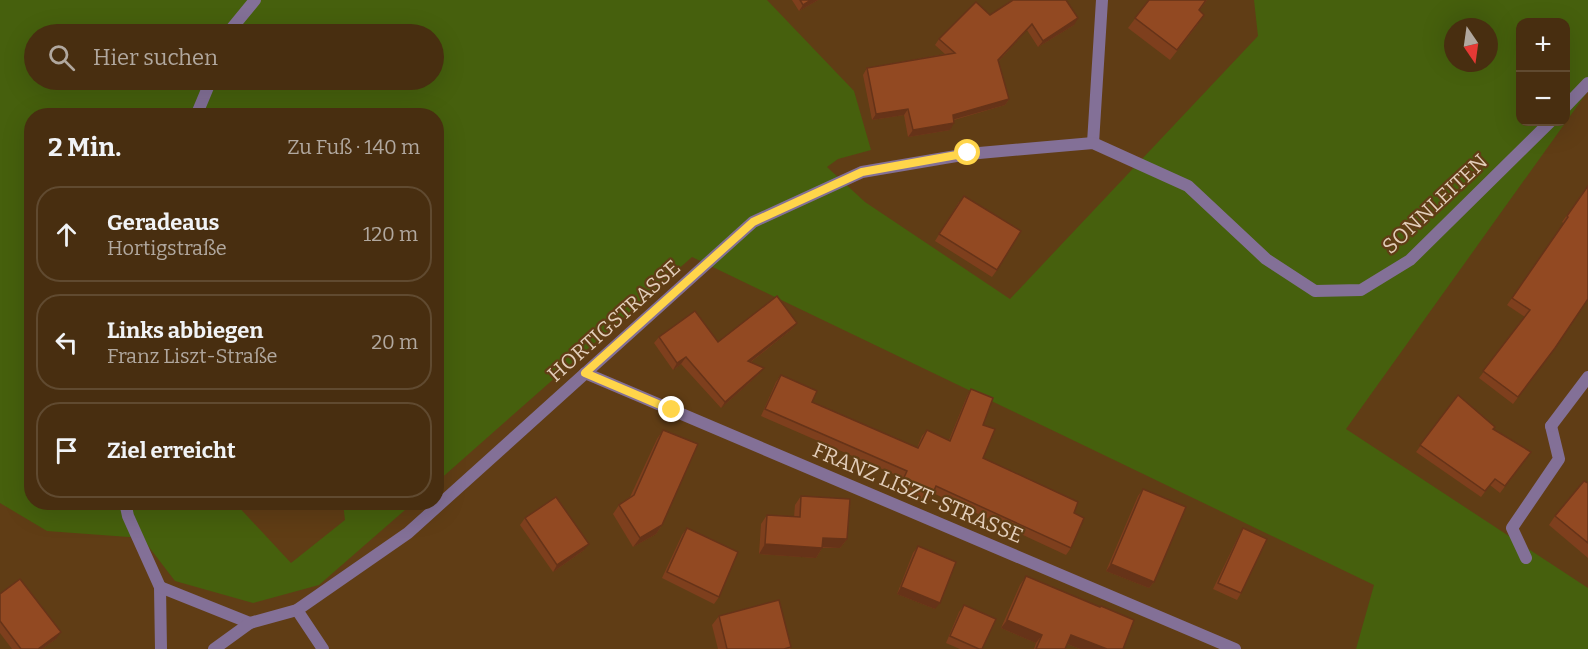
<!DOCTYPE html>
<html lang="de">
<head>
<meta charset="utf-8">
<style>
  body { margin:0; font-family:Bitter,serif; background:#4f3619; color:#f1f3f6 }
  .controls { position:absolute; right:18px; top:18px; display:grid; overflow:hidden; border-radius:12px; box-shadow:0 6px 24px #0002 }
  .controls button { width:54px; height:54px; display:grid; place-items:center; padding:0; border:0; border-bottom:2px solid #604a30; background:#482e10; color:#f1f3f6; font:30px sans-serif }
  .compass { position:absolute; left:1444px; top:18px; width:54px; height:54px; border-radius:50%; background:#482e10; box-shadow:0 6px 24px #0002; rotate:167deg }
  .stop { position:absolute; width:18px; height:18px; margin:-14px; border:4px solid #ffd54a; border-radius:50%; background:#fff }
  .stop.end { background:#ffd54a; border-color:#fff; box-shadow:0 2px 6px #0008 }
  .list { margin:0; padding:0; list-style:none }
  h2 { display:flex; justify-content:space-between; align-items:center; height:78px; margin:0; padding:0 24px; font-size:26px }
  h2 small { font-size:20px; font-weight:400; color:#b1a89f }
  .list li { display:grid; grid-template-columns:39px 1fr auto; gap:18px; align-items:center; box-sizing:border-box; height:96px; margin:0 12px 12px; padding:0 12px; border:2px solid #604a30; border-radius:24px }
  .list b { display:block; font-size:22px; white-space:nowrap }
  .list p { margin:0; font-size:20px; white-space:nowrap; color:#b1a89f }
  .list em { font-size:20px; font-style:normal; color:#b1a89f }
  .icon { flex:none; width:33px; height:33px; fill:none; stroke:currentColor; stroke-width:2; stroke-linecap:round; stroke-linejoin:round }
  .map { position:relative; flex:none; width:1588px; height:649px; overflow:hidden }
  .search { position:absolute; background:#482e10; box-shadow:0 6px 24px #0002; left:24px; top:24px; width:420px; height:66px; display:flex; align-items:center; gap:15px; box-sizing:border-box; padding:0 21px; border-radius:33px; color:#b1a89f; font-size:22px }
  .panel { position:absolute; background:#482e10; box-shadow:0 6px 24px #0002; left:24px; top:108px; width:420px; height:402px; border-radius:24px }
  .map>svg:first-child { display:block }
  .green { fill:#46600d; fill-rule:evenodd }
  .lines { fill:none; stroke-linecap:round; stroke-linejoin:round }
  .service { stroke:#837097; stroke-width:12 }
  .minor { stroke:#837097; stroke-width:12 }
  .wall { fill:#7e3f1d }
  .shaded-wall { fill:#663318 }
  .building { fill:#924922; stroke:#663318; stroke-width:1.5 }
  .route { stroke:#ffd54a; stroke-width:8 }
  .labels { text-anchor:middle; dominant-baseline:central; stroke-width:4.5; stroke-linejoin:round; paint-order:stroke }
  .street-label { font-size:21px; fill:#e2cdb9; stroke:#603d15 }
</style>
</head>
<body>
<div class="map">
<svg width="1588" height="649" viewBox="0 0 1588 649">
  <rect width="100%" height="100%" fill="#603d15"/>
  <path class="green" d="M0 0H767L854 91 871 150 838 159 827 167 865 202 1010 299 1258 36 1254 0H1588V91L1346 429 1588 588V649H1356L1374 585 692 257 437 482 436 116H32V502L235 503 291 563 345 520 343 503H413L319 585 253 603 175 581 142 538 47 531 0 503ZM1520 22H1566V122H1520ZM1453 27H1489V63H1453ZM34 34H434V80H34Z"/>
  <g class="lines">
    <path class="service" d="M1526 558 1512 528 1559 459 1551 426"/>
    <g class="minor">
      <path d="M229 34 232 28 255 0"/>
      <path d="M1566 106 1588 83"/>
      <path d="M196 116 211 80"/>
      <path d="M1093 143 1102 0"/>
      <path d="M585 373 1235 649"/>
      <path d="M1551 426 1588 377"/>
      <path d="M125 502 128 516 160 587 161 649"/>
      <path d="M160 587 250 623"/>
      <path d="M297 610 323 649"/>
      <path d="M214 649 250 623 297 610 408 533 753 222 862 172 968 154 1093 143 1188 186 1266 259 1315 291 1361 290 1410 260 1550 122"/>
    </g>
  </g>
  <g class="wall">
    <path d="M792 0H818L799 11Z"/>
    <path d="M1149 0H1207L1199 11 1198 24 1170 60 1128 28Z"/>
    <path d="M990 15 1074 25 1038 47 1027 30 998 62 1009 99 1005 105 954 120 950 130 908 137 904 115 872 120 863 75 867 68 945 54 935 45 939 39Z"/>
    <path d="M1588 186 1550 355 1513 404 1479 378 1525 317 1507 305 1564 224 1562 222Z"/>
    <path d="M959 202 997 270 992 277 935 241Z"/>
    <path d="M797 323 792 329 751 362 759 374 721 408 681 364 673 370 654 343 659 337 718 342Z"/>
    <path d="M781 375 812 402 917 448 922 436 927 430 949 440 967 396 971 389 983 425V458L1074 513 1071 548 1066 555 933 493 927 502 898 489 903 478 761 416 776 382Z"/>
    <path d="M1458 395 1493 429 1531 452 1500 493 1490 485 1481 497 1416 452Z"/>
    <path d="M663 430 662 525 656 534 633 547 613 514 619 505 630 497 657 439Z"/>
    <path d="M1588 483V558L1549 525 1555 516Z"/>
    <path d="M1143 489 1154 582 1149 588 1106 571 1138 496Z"/>
    <path d="M801 496 847 539 840 548H822L816 558 759 554 761 524 767 515 794 517 795 505Z"/>
    <path d="M525 518 584 550 553 572 520 525Z"/>
    <path d="M687 528 719 597 714 604 662 578 682 535Z"/>
    <path d="M1243 528 1241 593 1237 600 1213 589 1239 535Z"/>
    <path d="M918 546 935 609 897 594 913 553Z"/>
    <path d="M1026 576 1100 607 1123 649H1080L1067 644 1065 649H1034L1036 643 1001 628 1020 585Z"/>
    <path d="M0 594 56 639 42 649H12L0 633Z"/>
    <path d="M964 605 982 649H960L946 643 959 612Z"/>
    <path d="M719 616 791 647 790 649H718L712 625Z"/>
  </g>
  <g class="shaded-wall">
    <path d="M811 0H818L799 11 803 5Z"/>
    <path d="M1078 18 1074 25 1038 47 1043 41Z"/>
    <path d="M1032 24 1027 30 993 67 998 60Z"/>
    <path d="M1009 99 1005 105 948 121 953 115Z"/>
    <path d="M908 109 904 115 872 120 876 114Z"/>
    <path d="M954 123 950 130 908 137 913 130Z"/>
    <path d="M797 323 792 329 744 367 748 361Z"/>
    <path d="M686 357 681 364 673 370 677 363Z"/>
    <path d="M764 368 759 374 721 408 725 402Z"/>
    <path d="M662 525 656 534 633 547 640 538Z"/>
    <path d="M823 538 847 539 840 548 817 547Z"/>
    <path d="M589 544 584 550 553 572 557 565Z"/>
    <path d="M765 544 822 548 816 558 759 554Z"/>
    <path d="M1111 564 1154 582 1149 588 1106 571Z"/>
    <path d="M901 587 940 603 935 609 897 594Z"/>
    <path d="M1007 620 1042 635 1036 643 1001 628Z"/>
    <path d="M61 632 56 639 42 649H38Z"/>
    <path d="M1071 635 1107 649H1080L1065 643Z"/>
  </g>
  <g class="building">
    <path d="M800 0H811L803 5Z"/>
    <path d="M1013 0H1066L1078 18 1043 41 1032 24 998 60 1009 99 953 115 954 123 913 130 908 109 876 114 867 68 955 53 939 39 976 2 990 15Z"/>
    <path d="M1149 0H1206L1199 10 1204 15 1177 50 1135 18Z"/>
    <path d="M1588 186V299L1555 348 1518 397 1483 371 1530 310 1512 298 1568 217 1567 216Z"/>
    <path d="M964 196 1021 231 997 270 939 234Z"/>
    <path d="M777 296 797 323 748 361 764 368 725 402 686 357 677 363 659 337 695 311 718 342Z"/>
    <path d="M781 375 817 391 812 402 918 448 927 430 950 441 971 389 993 398 983 425 995 429 983 458 1078 502 1074 513 1084 518 1071 548 936 486 932 495 902 482 907 471 765 409Z"/>
    <path d="M1458 395 1495 427 1493 429 1531 452 1505 486 1495 479 1485 491 1420 445Z"/>
    <path d="M663 430 698 444 662 525 640 538 619 505 634 495Z"/>
    <path d="M1584 481 1588 483V543L1555 516Z"/>
    <path d="M1143 489 1186 507 1154 582 1111 564Z"/>
    <path d="M801 496 850 499 847 539 823 538 822 548 765 544 767 515 800 517Z"/>
    <path d="M556 497 589 544 557 565 525 518Z"/>
    <path d="M687 528 738 552 719 597 667 572Z"/>
    <path d="M1243 528 1267 539 1241 593 1218 583Z"/>
    <path d="M918 546 956 562 940 603 901 587Z"/>
    <path d="M1026 576 1100 607 1101 606 1134 620 1123 649H1107L1071 635 1065 649H1036L1042 635 1007 620Z"/>
    <path d="M20 579 61 632 38 649H21L0 621V594Z"/>
    <path d="M779 600 791 647 784 649H727L719 616Z"/>
    <path d="M964 605 996 619 982 649H979L950 636Z"/>
  </g>
  <g class="lines">
    <path class="route" d="M672 410 585 373 753 222 862 172 968 153"/>
  </g>
  <g class="labels">
    <g class="street-label">
      <text transform="translate(1435 204) rotate(-43)">SONNLEITEN</text>
      <text transform="translate(614 321) rotate(-42)">HORTIGSTRASSE</text>
      <text transform="translate(918 493) rotate(23)">FRANZ LISZT-STRASSE</text>
    </g>
  </g>
</svg>
<div class="controls">
<button>+</button>
<button>−</button>
</div>
<svg class="compass" viewBox="-18 -18 36 36"><path d="M0-13l5 13h-10z" fill="#e53935"/><path d="M0 13l5-13h-10z" fill="#b1a89f"/></svg>
<div class="stop" style="left:968px;top:153px"></div>
<div class="stop end" style="left:672px;top:410px"></div>
<div class="search"><svg class="icon" aria-label="search" viewBox="0 0 24 24"><circle cx="10" cy="10" r="6"/><path d="M15 15l6 6"/></svg>Hier suchen</div>
<section class="panel">
<h2>2 Min.<small>Zu Fuß · 140 m</small></h2>
<ul class="list">
<li><svg class="icon" aria-label="ahead" viewBox="0 0 24 24"><path d="M12 20V5M6 11l6-6 6 6"/></svg><div><b>Geradeaus</b><p>Hortigstraße</p></div><em>120 m</em></li>
<li><svg class="icon" aria-label="left" viewBox="0 0 24 24"><path d="M17 20v-9H6M10 6l-5 5 5 5"/></svg><div><b>Links abbiegen</b><p>Franz Liszt-Straße</p></div><em>20 m</em></li>
<li><svg class="icon" aria-label="arrive" viewBox="0 0 24 24"><path d="M6 21V4h12l-3 4 3 4H6"/></svg><div><b>Ziel erreicht</b></div></li>
</ul>
</section>
</div>
</body>
</html>
